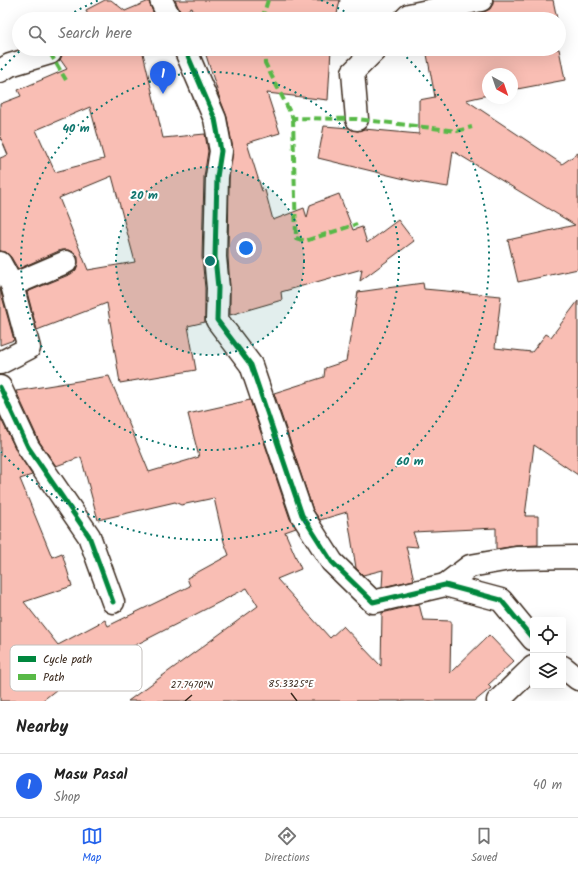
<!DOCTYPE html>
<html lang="en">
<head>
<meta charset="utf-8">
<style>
  body { margin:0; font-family:Kalam,sans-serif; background:#f6f6f6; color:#222 }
  .controls { position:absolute; right:12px; bottom:12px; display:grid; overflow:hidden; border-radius:4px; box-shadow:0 4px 16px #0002 }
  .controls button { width:36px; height:36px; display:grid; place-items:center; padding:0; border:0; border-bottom:1px solid #e0e0e0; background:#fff; color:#222; font:20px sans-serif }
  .compass { position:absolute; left:482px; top:68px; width:36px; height:36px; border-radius:50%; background:#fff; box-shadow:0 4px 16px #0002; rotate:140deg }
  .you { position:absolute; left:246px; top:248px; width:14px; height:14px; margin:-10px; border:3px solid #fff; border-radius:50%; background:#1a73e8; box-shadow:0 0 0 6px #1a73e833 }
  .badge { display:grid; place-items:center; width:26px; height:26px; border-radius:50%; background:#2563eb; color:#fff; font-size:13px; font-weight:700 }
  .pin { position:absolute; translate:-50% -33px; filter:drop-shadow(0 1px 2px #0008) }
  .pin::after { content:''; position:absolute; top:21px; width:14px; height:12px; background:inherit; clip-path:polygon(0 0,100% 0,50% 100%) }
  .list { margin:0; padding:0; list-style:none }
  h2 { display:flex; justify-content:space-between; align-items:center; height:52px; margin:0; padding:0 16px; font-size:17px }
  h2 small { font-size:13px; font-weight:400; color:#767676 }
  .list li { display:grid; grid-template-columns:26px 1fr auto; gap:12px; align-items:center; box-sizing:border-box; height:64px; padding:0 16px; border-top:1px solid #e0e0e0 }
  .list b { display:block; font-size:15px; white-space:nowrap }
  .list p { margin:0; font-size:13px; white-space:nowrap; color:#767676 }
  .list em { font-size:13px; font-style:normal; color:#767676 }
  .icon { flex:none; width:22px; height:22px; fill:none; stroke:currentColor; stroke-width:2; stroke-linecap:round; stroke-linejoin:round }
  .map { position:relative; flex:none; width:578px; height:701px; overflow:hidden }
  .search { position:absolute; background:#fff; box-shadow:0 4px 16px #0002; left:12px; right:12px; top:12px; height:44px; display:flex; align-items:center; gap:10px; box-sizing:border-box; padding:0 14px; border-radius:22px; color:#767676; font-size:15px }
  .sheet { height:116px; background:#fff }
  nav { display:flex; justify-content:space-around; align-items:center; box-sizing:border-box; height:56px; border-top:1px solid #e0e0e0; background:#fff; font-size:11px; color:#767676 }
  nav a { display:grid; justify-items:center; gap:2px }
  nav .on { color:#2563eb }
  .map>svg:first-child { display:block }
  .building { fill:#f9beb4; stroke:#3b2a1e; fill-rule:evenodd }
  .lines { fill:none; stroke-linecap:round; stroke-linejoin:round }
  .minor-casing { stroke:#3b2a1e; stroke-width:25 }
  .minor { stroke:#fff; stroke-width:22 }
  .quiet { stroke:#58b947; stroke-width:4; stroke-dasharray:8 4; stroke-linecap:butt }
  .cycleway-casing { stroke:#fff; stroke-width:8 }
  .cycleway { stroke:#00873e; stroke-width:5 }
  .ticks { fill:none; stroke:#3b2a1e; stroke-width:1.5 }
  .ring { fill:none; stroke:#0f766e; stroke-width:2; stroke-dasharray:2 4 }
  .key { fill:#fff; stroke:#c4bfbc; stroke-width:1 }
  .key-label { font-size:11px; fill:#3b2a1e }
  .ticks-label { font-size:10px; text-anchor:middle; fill:#3b2a1e; stroke:#fff; stroke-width:4; stroke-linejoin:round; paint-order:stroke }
  .centre { fill:#0f766e; stroke:#fff; stroke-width:2 }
  .ring-label { font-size:12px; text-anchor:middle; font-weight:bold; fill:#0f766e; stroke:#fff; stroke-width:4; stroke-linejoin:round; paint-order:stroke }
</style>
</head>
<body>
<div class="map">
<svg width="578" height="701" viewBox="0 0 578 701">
  <rect width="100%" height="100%" fill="#fff"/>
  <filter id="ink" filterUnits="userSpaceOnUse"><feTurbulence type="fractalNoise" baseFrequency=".025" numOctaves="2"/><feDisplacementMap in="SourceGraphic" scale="8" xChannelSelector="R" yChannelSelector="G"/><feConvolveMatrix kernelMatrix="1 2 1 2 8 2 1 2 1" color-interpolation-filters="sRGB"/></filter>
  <g filter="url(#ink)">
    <g class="building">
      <path d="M105 0H111L125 11 149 1 150 5 156 19H89L86 10Z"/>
      <path d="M175 0H340L336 19H195L192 8 181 13Z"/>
      <path d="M493 0H553L557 19H451L484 12 490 9 493 4Z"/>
      <path d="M62 49H142L163 138 205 134 208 151 204 177 202 257 205 288V322L188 326 196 370 120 383 107 303 37 330 27 292 71 274 76 270 78 263V257L74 252 68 250H61L18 269 11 257 6 252 0 251V158L8 155 0 136V104L21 96 18 90 67 69 60 59 62 55ZM90 107 104 159 55 172 36 130ZM112 176 135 262 88 270 59 198Z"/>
      <path d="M204 49H331L328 100 267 93 280 133 247 143 262 191 265 190 273 220 304 208 307 218 310 205 339 194 353 230 362 227 367 243 398 220 414 241 360 281 362 269 281 292 282 300 230 315V287L228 257 229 178 233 149 227 117 219 96Z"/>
      <path d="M426 49H559L565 80 512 90V74H488V95L466 100 562 164 578 153V269L518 282 508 240 575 225 453 151 448 187 417 182 318 158 324 126 349 128 352 130 358 131 364 129 419 134V100L435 97Z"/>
      <path d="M423 283 424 289 501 296 495 348 532 352 546 334 551 337 578 301V475L534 445 525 516H538V545L516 546 496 549V528L413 532 418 547 406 546 414 580 382 587 383 570 363 575 356 568 347 512 320 520 313 510 274 393 324 377 325 368 346 361 358 292Z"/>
      <path d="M0 289 14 340 0 345Z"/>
      <path d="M109 376 149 472 199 457 188 414 250 400 290 519 296 528 285 532 301 569 277 579 330 638 343 626 381 666 382 613 419 604 423 620 451 621 450 673 489 635 514 661 488 685 491 688 475 701H128L258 606 247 588 71 678 42 701H0V417L17 452 32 475 20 479 52 557 62 553 72 586 24 602 58 645 105 620 108 626 190 586 187 578 229 555 224 542 214 498 181 505 175 502 98 520 81 457 56 466 39 441 16 391Z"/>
    </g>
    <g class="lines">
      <defs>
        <g id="minor">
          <path d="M161 0 170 19"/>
          <path d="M405 19 409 15 481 0"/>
          <path d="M185 49 215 119 221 151 217 177 215 257 218 288 217 320 251 365 302 515 332 562 373 602 445 585 501 600 533 639"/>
          <path d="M0 71 10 65 50 53"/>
          <path d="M357 119 353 72 376 49"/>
          <path d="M0 263 12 285 29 348 0 363"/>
          <path d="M12 285 66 262"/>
          <path d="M0 387 28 447 89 536 113 602"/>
          <path d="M445 585 470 566 516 558 575 557 578 558"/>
          <path d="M563 667 578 679"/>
          <path d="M498 701 533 667"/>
        </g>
      </defs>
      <use href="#minor" class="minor-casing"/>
      <use href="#minor" class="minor"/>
      <g class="quiet">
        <path d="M262 19 268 0"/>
        <path d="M264 49 265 63 293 118 357 119 457 131 472 127"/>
        <path d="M50 53 66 80"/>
        <path d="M293 118 296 238 305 241 357 224"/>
      </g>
      <defs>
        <g id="cycleway">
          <path d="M185 49 215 119 221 151 217 177 215 257 218 288 217 320 251 365 302 515 332 562 373 602 445 585 501 600 533 639"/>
          <path d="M0 387 28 447 89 536 113 602"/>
        </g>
      </defs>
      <use href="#cycleway" class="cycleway-casing"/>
      <use href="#cycleway" class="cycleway"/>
    </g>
  </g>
  <path class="ticks" d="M291 693 297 701M185 701 192 695"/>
  <circle cx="210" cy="261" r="94" fill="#0f766e" fill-opacity=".12"/>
  <g class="ring">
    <circle cx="210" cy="261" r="94"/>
    <circle cx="210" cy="261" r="189"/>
    <path d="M1 70A283 283 0 0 1 22 49M64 18A283 283 0 0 1 99 0M321 0A283 283 0 0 1 356 18M398 49A283 283 0 1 1 1 452"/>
  </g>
  <rect x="10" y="645" width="132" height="46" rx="6" class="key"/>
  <rect x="18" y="656" width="18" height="6" fill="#00873e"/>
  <rect x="18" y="674" width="18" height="6" fill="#58b947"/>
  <g class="key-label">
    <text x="43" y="663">Cycle path</text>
    <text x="43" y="681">Path</text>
  </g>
  <g class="ticks-label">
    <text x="291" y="687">85.3325°E</text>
    <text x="192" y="688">27.7470°N</text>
  </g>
  <circle cx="210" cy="261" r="6" class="centre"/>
  <g class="ring-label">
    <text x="76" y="132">40 m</text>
    <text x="144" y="199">20 m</text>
    <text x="410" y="465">60 m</text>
  </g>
</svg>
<div class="controls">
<button><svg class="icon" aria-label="locate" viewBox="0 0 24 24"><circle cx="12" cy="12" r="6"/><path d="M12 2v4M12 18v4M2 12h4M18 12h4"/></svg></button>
<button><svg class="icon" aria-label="layers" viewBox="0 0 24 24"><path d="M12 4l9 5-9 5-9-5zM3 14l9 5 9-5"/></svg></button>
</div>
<svg class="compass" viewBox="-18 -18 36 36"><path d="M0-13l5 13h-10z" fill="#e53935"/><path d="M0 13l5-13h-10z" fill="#767676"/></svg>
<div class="you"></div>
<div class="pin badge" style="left:163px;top:94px">1</div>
<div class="search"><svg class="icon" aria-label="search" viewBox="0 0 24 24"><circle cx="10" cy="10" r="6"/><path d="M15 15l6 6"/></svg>Search here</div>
</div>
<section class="sheet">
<h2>Nearby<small></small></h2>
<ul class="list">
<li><span class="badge">1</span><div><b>Masu Pasal</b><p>Shop</p></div><em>40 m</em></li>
</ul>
</section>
<nav>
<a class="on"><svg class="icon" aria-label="map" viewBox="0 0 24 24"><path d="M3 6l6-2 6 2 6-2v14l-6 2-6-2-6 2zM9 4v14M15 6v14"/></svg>Map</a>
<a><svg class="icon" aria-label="directions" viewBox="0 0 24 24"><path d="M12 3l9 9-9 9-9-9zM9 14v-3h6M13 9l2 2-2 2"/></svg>Directions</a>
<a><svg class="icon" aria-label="saved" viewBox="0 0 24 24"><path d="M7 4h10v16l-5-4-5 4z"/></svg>Saved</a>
</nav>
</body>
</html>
